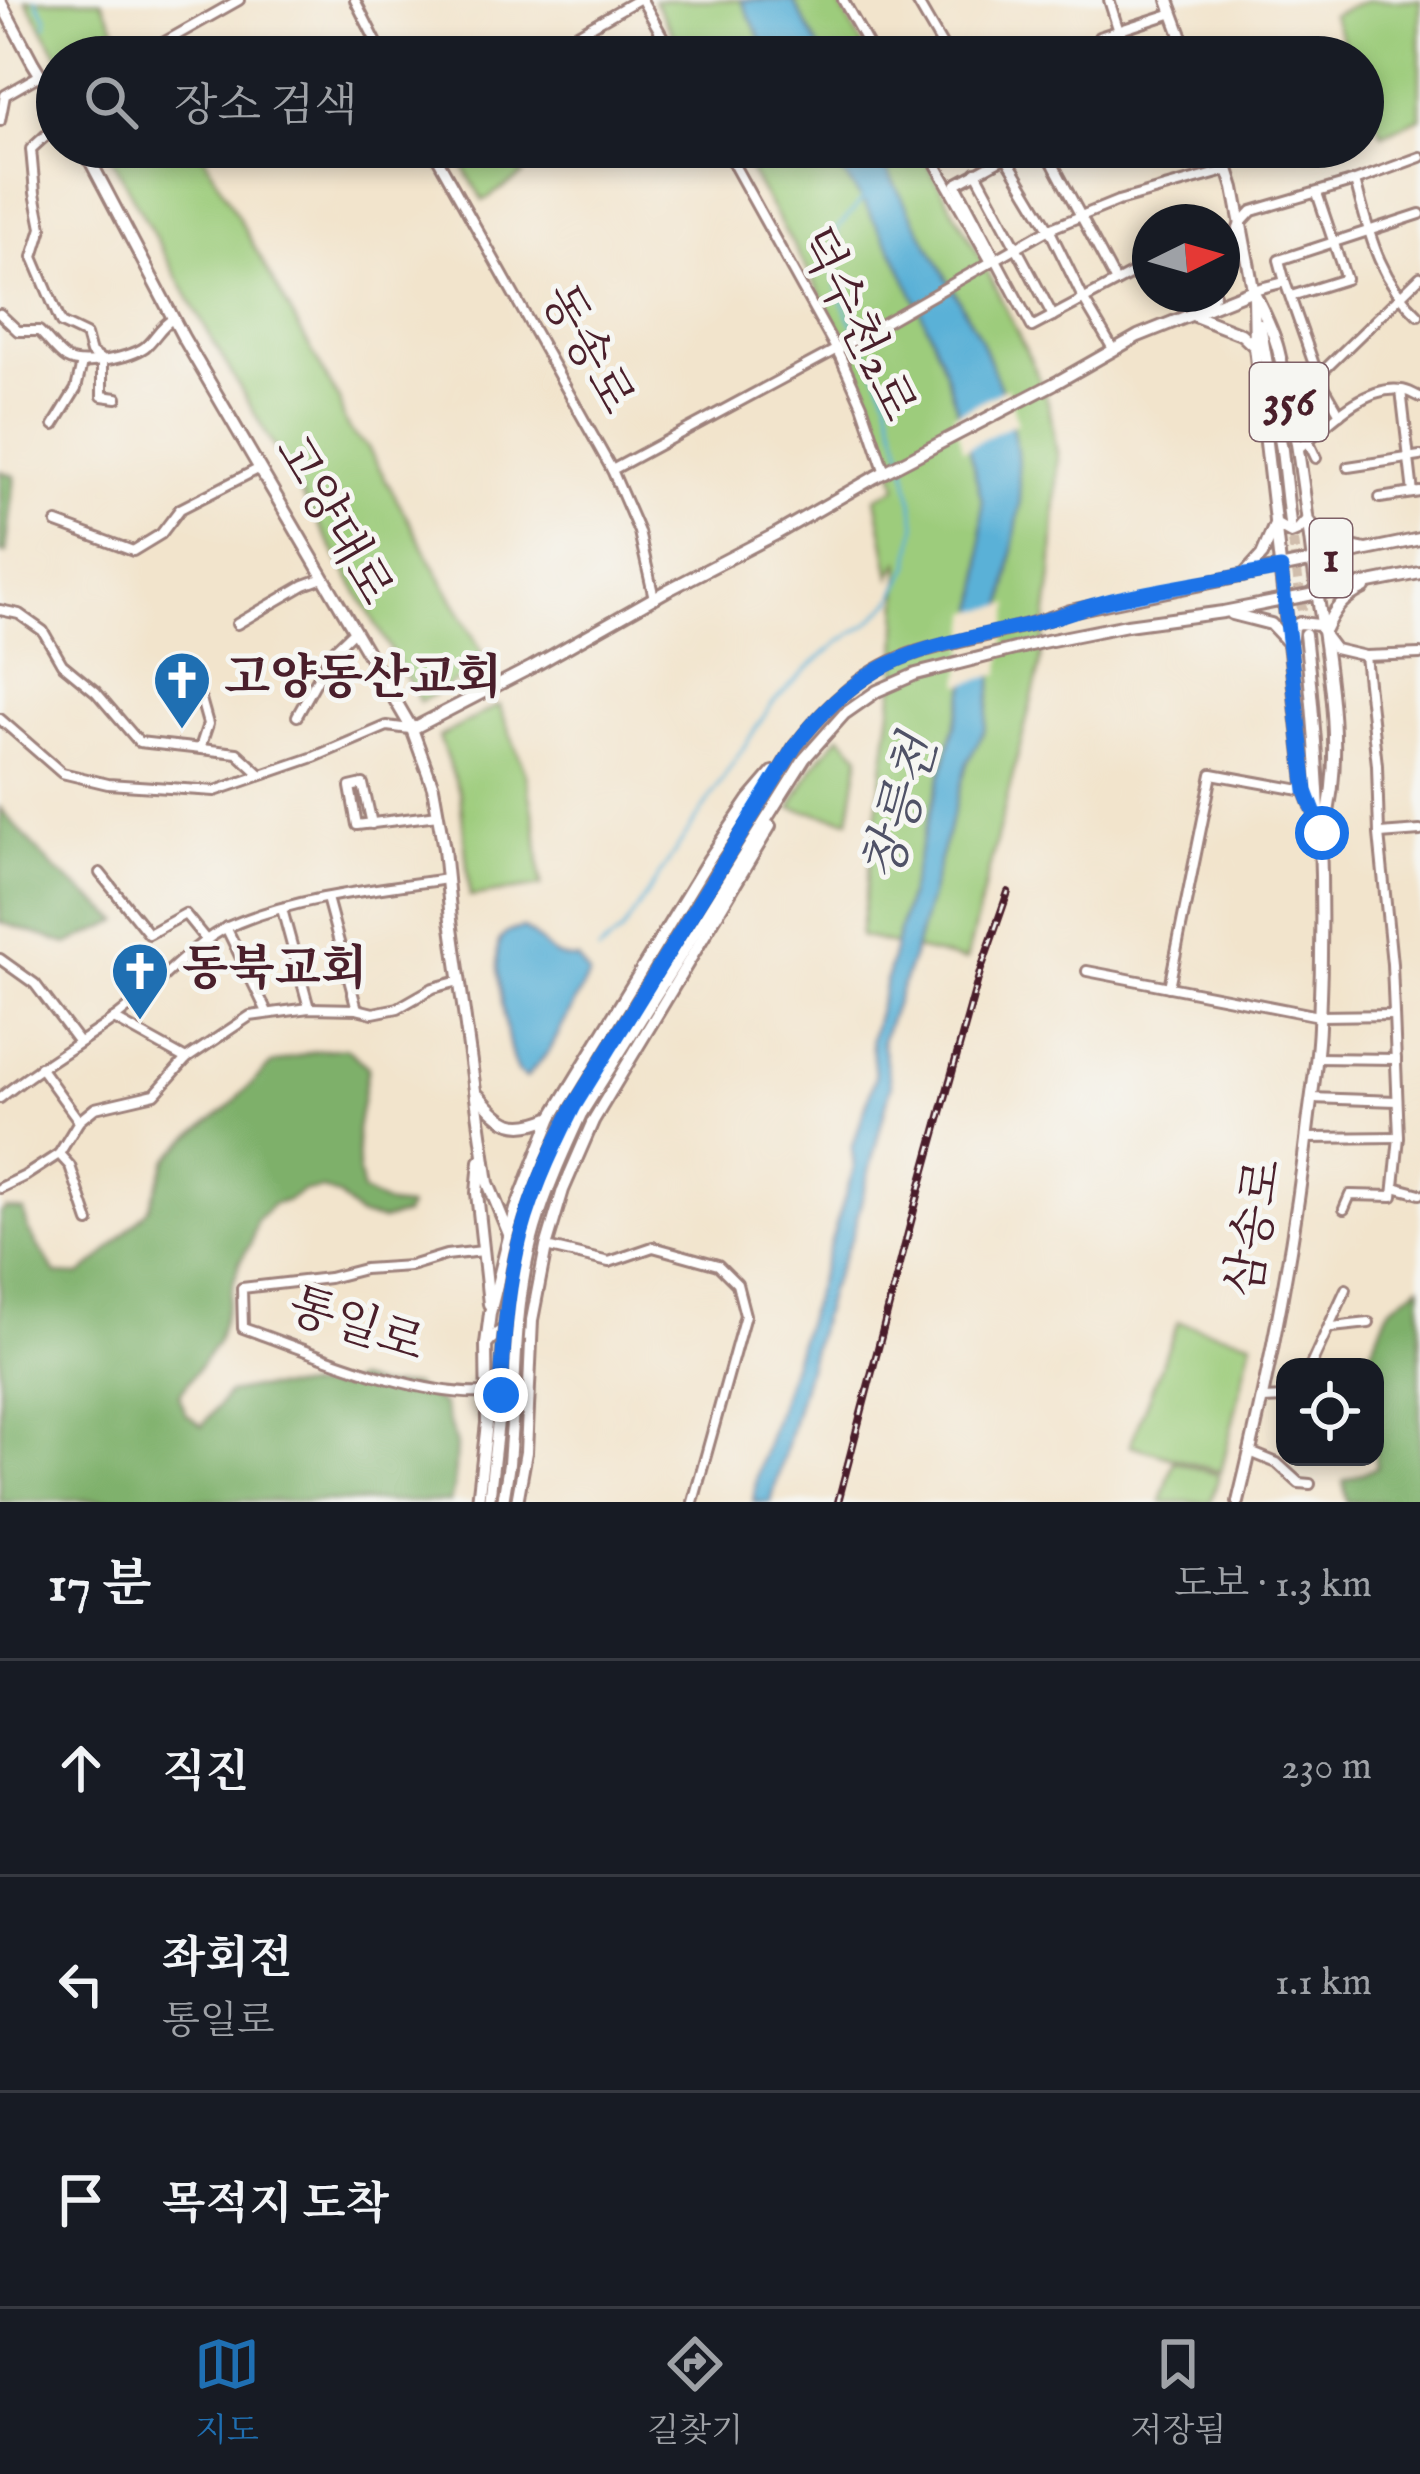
<!DOCTYPE html>
<html lang="ko">
<head>
<meta charset="utf-8">
<style>
  body { margin:0; font-family:"IM FELL English","Noto Serif KR",serif; background:#242831; color:#f1f3f6 }
  .controls { position:absolute; right:36px; bottom:36px; display:grid; overflow:hidden; border-radius:24px; box-shadow:0 6px 18px #0003 }
  .controls button { width:108px; height:108px; display:grid; place-items:center; padding:0; border:0; border-bottom:3px solid #363941; background:#171b24; color:#f1f3f6; font:60px sans-serif }
  .compass { position:absolute; left:1132px; top:204px; width:108px; height:108px; border-radius:50%; background:#171b24; box-shadow:0 6px 18px #0003; rotate:85deg }
  .stop { position:absolute; width:36px; height:36px; margin:-27px; border:9px solid #1a73e8; border-radius:50%; background:#fff }
  .stop.end { background:#1a73e8; border-color:#fff; box-shadow:0 3px 12px #0008 }
  .list { margin:0; padding:0; list-style:none }
  h2 { display:flex; justify-content:space-between; align-items:center; height:156px; margin:0; padding:0 48px; font-size:51px }
  h2 small { font-size:39px; font-weight:400; color:#9ea1a6 }
  .list li { display:grid; grid-template-columns:78px 1fr auto; gap:36px; align-items:center; box-sizing:border-box; height:216px; padding:0 48px; border-top:3px solid #363941 }
  .list b { display:block; font-size:45px; white-space:nowrap }
  .list p { margin:0; font-size:39px; white-space:nowrap; color:#9ea1a6 }
  .list em { font-size:39px; font-style:normal; color:#9ea1a6 }
  .icon { flex:none; width:66px; height:66px; fill:none; stroke:currentColor; stroke-width:2; stroke-linecap:round; stroke-linejoin:round }
  .map { position:relative; flex:none; width:1420px; height:1502px; overflow:hidden }
  .search { position:absolute; background:#171b24; box-shadow:0 6px 18px #0003; left:36px; right:36px; top:36px; height:132px; display:flex; align-items:center; gap:30px; box-sizing:border-box; padding:0 42px; border-radius:66px; color:#9ea1a6; font-size:45px }
  .sheet { height:804px; background:#171b24 }
  nav { display:flex; justify-content:space-around; align-items:center; box-sizing:border-box; height:168px; border-top:3px solid #363941; background:#171b24; font-size:33px; color:#9ea1a6 }
  nav a { display:grid; justify-items:center; gap:6px }
  nav .on { color:#1f6fb2 }
  .map>svg:first-child { display:block }
  .green { fill:#9dcc7b; stroke:#747653; stroke-width:3 }
  .forest { fill:#7eb06b; stroke:#64684b; stroke-width:3 }
  .water { fill:#5ab1d7; stroke:#526881; stroke-width:3 }
  .pier { fill:#f2e4cc }
  .lines { fill:none; stroke-linecap:round; stroke-linejoin:round }
  .stream { stroke:#5ab1d7; stroke-width:3 }
  .major-tunnel { stroke:#d0bdac; stroke-width:10; stroke-dasharray:10 5; stroke-linecap:butt }
  .minor-casing { stroke:#9e827c; stroke-width:14 }
  .major-casing { stroke:#9e827c; stroke-width:16 }
  .minor { stroke:#fff; stroke-width:8 }
  .major { stroke:#fff; stroke-width:10 }
  .rail-casing { stroke:#4a1f2b; stroke-width:8 }
  .rail { stroke:#f6f6f2; stroke-width:3; stroke-dasharray:9; stroke-linecap:butt }
  .major-bridge-casing { stroke:#9e827c; stroke-width:16; stroke-linecap:butt }
  .major-bridge { stroke:#fff; stroke-width:10 }
  .route { stroke:#1a73e8; stroke-width:15 }
  .labels { text-anchor:middle; dominant-baseline:central; stroke-width:10; stroke-linejoin:round; paint-order:stroke }
  .shield { fill:#f6f6f2; stroke:#7e6067; stroke-width:3 }
  .shield-label { font-size:45px; font-weight:bold; fill:#4a1f2b }
  .street-label { font-size:48px; fill:#4a1f2b; stroke:#f6f6f2 }
  .poi-label { font-size:48px; font-weight:bold; fill:#4a1f2b; stroke:#f6f6f2; text-anchor:start }
  .water-label { font-size:51px; font-style:italic; fill:#505267; stroke:#f6f6f2 }
</style>
</head>
<body>
<div class="map">
<svg width="1420" height="1502" viewBox="0 0 1420 1502">
  <rect width="100%" height="100%" fill="#f6f6f2"/>
  <filter id="ink" filterUnits="userSpaceOnUse"><feTurbulence type="fractalNoise" baseFrequency=".00833" numOctaves="2"/><feDisplacementMap in="SourceGraphic" scale="24" xChannelSelector="R" yChannelSelector="G"/><feConvolveMatrix kernelMatrix="1 2 1 2 8 2 1 2 1" color-interpolation-filters="sRGB"/></filter>
  <filter id="wash" filterUnits="userSpaceOnUse"><feTurbulence type="fractalNoise" baseFrequency=".004" numOctaves="4" result="noise"/><feDisplacementMap in="SourceGraphic" scale="48" xChannelSelector="R" yChannelSelector="G"/><feGaussianBlur stdDeviation="2.7" result="paint"/><feColorMatrix in="noise" values="0 0 0 0 0 0 0 0 0 0 0 0 0 0 0 0 0 1.4 0 .05"/><feComposite in="paint" operator="in"/></filter>
  <g filter="url(#wash)">
    <rect width="100%" height="100%" fill="#f2e4cc"/>
    <g class="green">
      <path d="M26 0H101L125 46 103 57H59Z"/>
      <path d="M654 0H837L869 57H686Z"/>
      <path d="M1368 0H1420V118L1382 134 1363 89V57H1350L1332 15Z"/>
      <path d="M106 147H199L339 400C345 424 345 431 367 446L488 663 420 702C316 517 206 335 106 147Z"/>
      <path d="M452 147H508L523 175 483 201Z"/>
      <path d="M736 147H918L985 266 1040 380 1049 406 1058 460 1052 575 1040 667 966 961 860 936 897 666 900 560 891 577 876 498 897 487C875 368 795 252 736 147Z"/>
      <path d="M499 705 526 774 536 827 541 886 470 897 460 794 439 737Z"/>
      <path d="M840 735 860 755 849 820 791 808 813 767Z"/>
      <path d="M1178 1322 1252 1341 1221 1472 1130 1445Z"/>
      <path d="M1174 1461 1219 1475 1211 1502H1161Z"/>
    </g>
    <g class="forest">
      <path d="M0 471 15 476 6 553H0Z"/>
      <path d="M0 808 53 868 120 921 67 944 0 922Z"/>
      <path d="M346 1048 368 1067 357 1131 358 1169 363 1192 390 1205 408 1207 405 1215 382 1220 359 1216 339 1196 323 1189 303 1191 287 1201 273 1204 257 1220 251 1243 239 1263 217 1342 179 1395 186 1414 202 1426 228 1393 254 1388 340 1387 356 1380 380 1387 412 1385 443 1405 456 1445 454 1486 450 1502 85 1500 0 1502V1213L6 1209 24 1211 28 1230 56 1274 80 1275 102 1257 149 1208 167 1160 189 1138 228 1108 271 1064 314 1051Z"/>
      <path d="M1420 1284V1502H1347L1343 1481 1377 1467 1375 1457V1367H1363L1390 1308Z"/>
    </g>
    <g class="water">
      <path d="M741 0H793L824 57H770Z"/>
      <path d="M825 147H874L979 336 1007 403 1017 451 1020 504 985 729 967 763 914 953 882 1041 891 1086 852 1237 829 1291 771 1502H753L757 1475 854 1168 852 1149 875 1077 871 1039 922 842 967 682 981 582 982 501 963 427 940 356 918 305 897 259 862 200Z"/>
      <path d="M523 928C547 943 546 960 578 959L589 975 550 1050 526 1078C518 1072 518 1074 514 1064 508 1047 493 956 499 942 504 932 513 930 523 928Z"/>
    </g>
    <g class="pier">
      <path d="M1007 387 1017 422 963 450 953 415Z"/>
      <path d="M1011 604 1000 674 960 685 971 612Z"/>
    </g>
    <g class="lines">
      <g class="stream">
        <path d="M36 0 46 18V26"/>
        <path d="M598 952 622 932 774 701 807 669 838 643 869 623 892 601 910 564 916 523 904 459 885 391 842 302 835 275 837 229 863 199"/>
      </g>
    </g>
  </g>
  <g filter="url(#ink)">
    <g class="lines">
      <path class="major-tunnel" d="M1291 526 1305 632"/>
      <defs>
        <g id="minor">
          <path d="M355 0 384 57"/>
          <path d="M642 0 674 57"/>
          <path d="M843 0 875 57"/>
          <path d="M916 0 949 57"/>
          <path d="M1109 0 1127 57"/>
          <path d="M1099 37 1173 13"/>
          <path d="M138 57 239 0"/>
          <path d="M537 57 637 0"/>
          <path d="M0 121 5 95 40 75"/>
          <path d="M57 125 31 149 35 193 42 228 33 257 61 323 86 335 91 353 102 360V396L117 398"/>
          <path d="M431 147 612 470 639 532 654 598"/>
          <path d="M724 147 840 356 862 405 885 473"/>
          <path d="M926 147 991 262"/>
          <path d="M1000 147 1049 229 1084 300 1113 349"/>
          <path d="M1024 147 956 184 1032 327 1150 264"/>
          <path d="M1044 147 1116 282"/>
          <path d="M976 172 1053 316"/>
          <path d="M1355 181C1369 232 1378 278 1418 315"/>
          <path d="M1241 223 1252 211 1355 181 1420 157"/>
          <path d="M1285 282 1279 260 1420 214"/>
          <path d="M1253 290 1285 282 1318 376 1340 414"/>
          <path d="M1291 296 1346 279 1317 193"/>
          <path d="M0 314 18 331H39C48 339 57 353 67 359 83 368 131 357 145 347 156 338 160 326 173 319"/>
          <path d="M1318 376 1420 277"/>
          <path d="M1401 390 1413 493 1420 492"/>
          <path d="M54 425 76 389 82 363"/>
          <path d="M1308 441 1316 458"/>
          <path d="M1298 449C1325 427 1363 385 1401 390 1408 390 1414 395 1420 397"/>
          <path d="M1348 467 1420 456"/>
          <path d="M612 470 852 341 1049 229 1118 201 1229 170"/>
          <path d="M1380 498 1413 493"/>
          <path d="M57 523 133 551 161 534 180 509 260 468"/>
          <path d="M0 610 19 614 43 631 62 664 96 692 139 742 237 753 260 774"/>
          <path d="M237 624 304 585 323 578"/>
          <path d="M1326 637 1335 649 1365 656 1420 654"/>
          <path d="M297 716 333 651 355 630"/>
          <path d="M0 719 62 773 108 784 215 791 314 757 387 726 410 729"/>
          <path d="M200 748 208 724 201 699"/>
          <path d="M372 824 363 784 350 787 357 825 438 815"/>
          <path d="M1380 834 1420 831"/>
          <path d="M100 873 149 934 185 914 207 941"/>
          <path d="M327 898 357 1009"/>
          <path d="M282 909 309 1008"/>
          <path d="M226 927 267 1012"/>
          <path d="M0 959 35 984 78 1041"/>
          <path d="M1087 971 1319 1016 1394 1015"/>
          <path d="M1169 987 1212 774 1306 791"/>
          <path d="M114 1019 186 1059"/>
          <path d="M1316 1058 1396 1059"/>
          <path d="M40 1067 79 1121"/>
          <path d="M0 1098C36 1068 76 1046 114 1019 149 994 193 942 230 926 296 897 377 889 447 879"/>
          <path d="M1311 1098 1397 1101"/>
          <path d="M1307 1138 1399 1137"/>
          <path d="M59 1154 70 1166 89 1222"/>
          <path d="M1394 1187 1420 1194"/>
          <path d="M0 1188 25 1176 59 1154 79 1121 95 1108 155 1094 186 1059 250 1016 309 1008 357 1009 373 1013 398 1008 433 988 459 981"/>
          <path d="M1344 1209 1350 1195 1393 1196 1399 1137 1392 964 1379 834 1377 765 1365 656"/>
          <path d="M546 1247 609 1262 653 1247 718 1265 737 1284 745 1315 693 1502"/>
          <path d="M483 1251 446 1255 410 1266 364 1269 329 1278 242 1288 243 1328C312 1352 415 1398 487 1393"/>
          <path d="M1332 1327 1369 1323"/>
          <path d="M1310 1367 1346 1289"/>
          <path d="M1263 1399 1285 1398"/>
          <path d="M1250 1452 1277 1463 1299 1483 1310 1484"/>
        </g>
        <g id="major">
          <path d="M1168 0 1189 57"/>
          <path d="M0 1 33 63 57 102"/>
          <path d="M83 147 183 337 412 729 433 787 444 849 451 920 488 1183 509 1234"/>
          <path d="M1221 147 1234 188 1254 294"/>
          <path d="M1222 273 1240 226"/>
          <path d="M1253 290C1262 309 1273 329 1278 349 1297 424 1305 501 1315 577 1326 655 1346 748 1325 824"/>
          <path d="M1254 297 1255 347 1306 791 1317 819"/>
          <path d="M1196 313 1214 294"/>
          <path d="M1195 316 1241 334 1255 347"/>
          <path d="M1260 324 1282 450 1290 523"/>
          <path d="M1308 521C1328 540 1338 544 1365 550"/>
          <path d="M1275 524 1291 533 1298 530 1307 520"/>
          <path d="M1243 576 1262 555 1274 527"/>
          <path d="M1232 614 1271 624 1288 642"/>
          <path d="M1325 629C1335 608 1343 598 1364 588"/>
          <path d="M1292 637 1293 626 1300 623 1318 625 1324 632"/>
          <path d="M412 729 532 667 666 591 776 534 875 477 1059 381 1138 336 1253 290"/>
          <path d="M479 1096C503 1125 516 1133 552 1117"/>
          <path d="M574 1106 795 746C827 705 866 667 918 652 968 637 1021 630 1070 611L1420 539"/>
          <path d="M581 1114 804 759 844 714 877 691 916 674 1042 642 1127 625 1223 612 1420 573"/>
          <path d="M480 1161 477 1193 489 1304"/>
          <path d="M486 1344C498 1331 508 1323 524 1335"/>
          <path d="M478 1502 487 1423 486 1344 490 1313 516 1209 552 1117 709 859 749 800 773 772"/>
          <path d="M489 1502 501 1395"/>
          <path d="M503 1502 509 1464 514 1395"/>
          <path d="M517 1502 526 1452 532 1320 546 1247 563 1190 593 1121 770 826"/>
          <path d="M1238 1502C1269 1375 1294 1247 1309 1116 1313 1086 1318 1056 1319 1026 1325 893 1320 766 1305 634"/>
        </g>
      </defs>
      <use href="#minor" class="minor-casing"/>
      <use href="#major" class="major-casing"/>
      <use href="#minor" class="minor"/>
      <use href="#major" class="major"/>
      <defs>
        <path id="rail" d="M838 1502 914 1210 980 972 1008 892"/>
      </defs>
      <use href="#rail" class="rail-casing"/>
      <use href="#rail" class="rail"/>
      <defs>
        <g id="major-bridge">
          <path d="M501 1395C503 1347 506 1301 516 1255 528 1203 550 1153 574 1106"/>
          <path d="M514 1395C516 1338 519 1282 535 1228 547 1188 564 1151 581 1114"/>
        </g>
      </defs>
      <use href="#major-bridge" class="major-bridge-casing"/>
      <use href="#major-bridge" class="major-bridge"/>
    </g>
  </g>
  <g class="lines" filter="url(#ink)">
    <path class="route" d="M501 1395C503 1347 506 1301 516 1255 527 1203 550 1153 574 1106L795 746C818 716 843 690 876 671 921 645 976 637 1027 625 1057 618 1085 606 1116 599 1170 587 1226 579 1281 569L1306 791 1322 833"/>
  </g>
  <defs>
    <symbol id="church-pin" viewBox="-11 -11 22 30"><path d="M0 17L-7.5 6A9.5 9.5 0 1 1 7.5 6Z" fill="#1f6fb2" stroke="#f6f6f2"/><path d="M-1.2-6h2.4v3.5h3.3v2.4h-3.3V6h-2.4V-.1h-3.3v-2.4h3.3Z" fill="#fff"/></symbol>
  </defs>
  <g fill-rule="evenodd">
    <use href="#church-pin" x="149" y="647" width="66" height="90"/>
    <use href="#church-pin" x="107" y="938" width="66" height="90"/>
  </g>
  <g class="labels">
    <g class="shield">
      <rect x="1250" y="363" width="78" height="78" rx="9"/>
      <rect x="1310" y="519" width="42" height="78" rx="9"/>
    </g>
    <g class="shield-label">
      <text x="1289" y="402">356</text>
      <text x="1331" y="558">1</text>
    </g>
    <g class="street-label">
      <text transform="translate(855 325) rotate(64)">덕수천2로</text>
      <text transform="translate(586 350) rotate(61)">동송로</text>
      <text transform="translate(332 521) rotate(60)">고양대로</text>
      <text transform="translate(1256 1228) rotate(-81)">삼송로</text>
      <text transform="translate(356 1327) rotate(18)">통일로</text>
    </g>
    <g class="poi-label">
      <text x="224" y="680">고양동산교회</text>
      <text x="182" y="971">동북교회</text>
    </g>
    <g class="water-label">
      <text transform="translate(903 809) rotate(-74)">창릉천</text>
    </g>
  </g>
</svg>
<div class="controls">
<button><svg class="icon" aria-label="locate" viewBox="0 0 24 24"><circle cx="12" cy="12" r="6"/><path d="M12 2v4M12 18v4M2 12h4M18 12h4"/></svg></button>
</div>
<svg class="compass" viewBox="-18 -18 36 36"><path d="M0-13l5 13h-10z" fill="#e53935"/><path d="M0 13l5-13h-10z" fill="#9ea1a6"/></svg>
<div class="stop" style="left:1322px;top:833px"></div>
<div class="stop end" style="left:501px;top:1395px"></div>
<div class="search"><svg class="icon" aria-label="search" viewBox="0 0 24 24"><circle cx="10" cy="10" r="6"/><path d="M15 15l6 6"/></svg>장소 검색</div>
</div>
<section class="sheet">
<h2>17 분<small>도보 · 1.3 km</small></h2>
<ul class="list">
<li><svg class="icon" aria-label="ahead" viewBox="0 0 24 24"><path d="M12 20V5M6 11l6-6 6 6"/></svg><div><b>직진</b></div><em>230 m</em></li>
<li><svg class="icon" aria-label="left" viewBox="0 0 24 24"><path d="M17 20v-9H6M10 6l-5 5 5 5"/></svg><div><b>좌회전</b><p>통일로</p></div><em>1.1 km</em></li>
<li><svg class="icon" aria-label="arrive" viewBox="0 0 24 24"><path d="M6 21V4h12l-3 4 3 4H6"/></svg><div><b>목적지 도착</b></div></li>
</ul>
</section>
<nav>
<a class="on"><svg class="icon" aria-label="map" viewBox="0 0 24 24"><path d="M3 6l6-2 6 2 6-2v14l-6 2-6-2-6 2zM9 4v14M15 6v14"/></svg>지도</a>
<a><svg class="icon" aria-label="directions" viewBox="0 0 24 24"><path d="M12 3l9 9-9 9-9-9zM9 14v-3h6M13 9l2 2-2 2"/></svg>길찾기</a>
<a><svg class="icon" aria-label="saved" viewBox="0 0 24 24"><path d="M7 4h10v16l-5-4-5 4z"/></svg>저장됨</a>
</nav>
</body>
</html>
